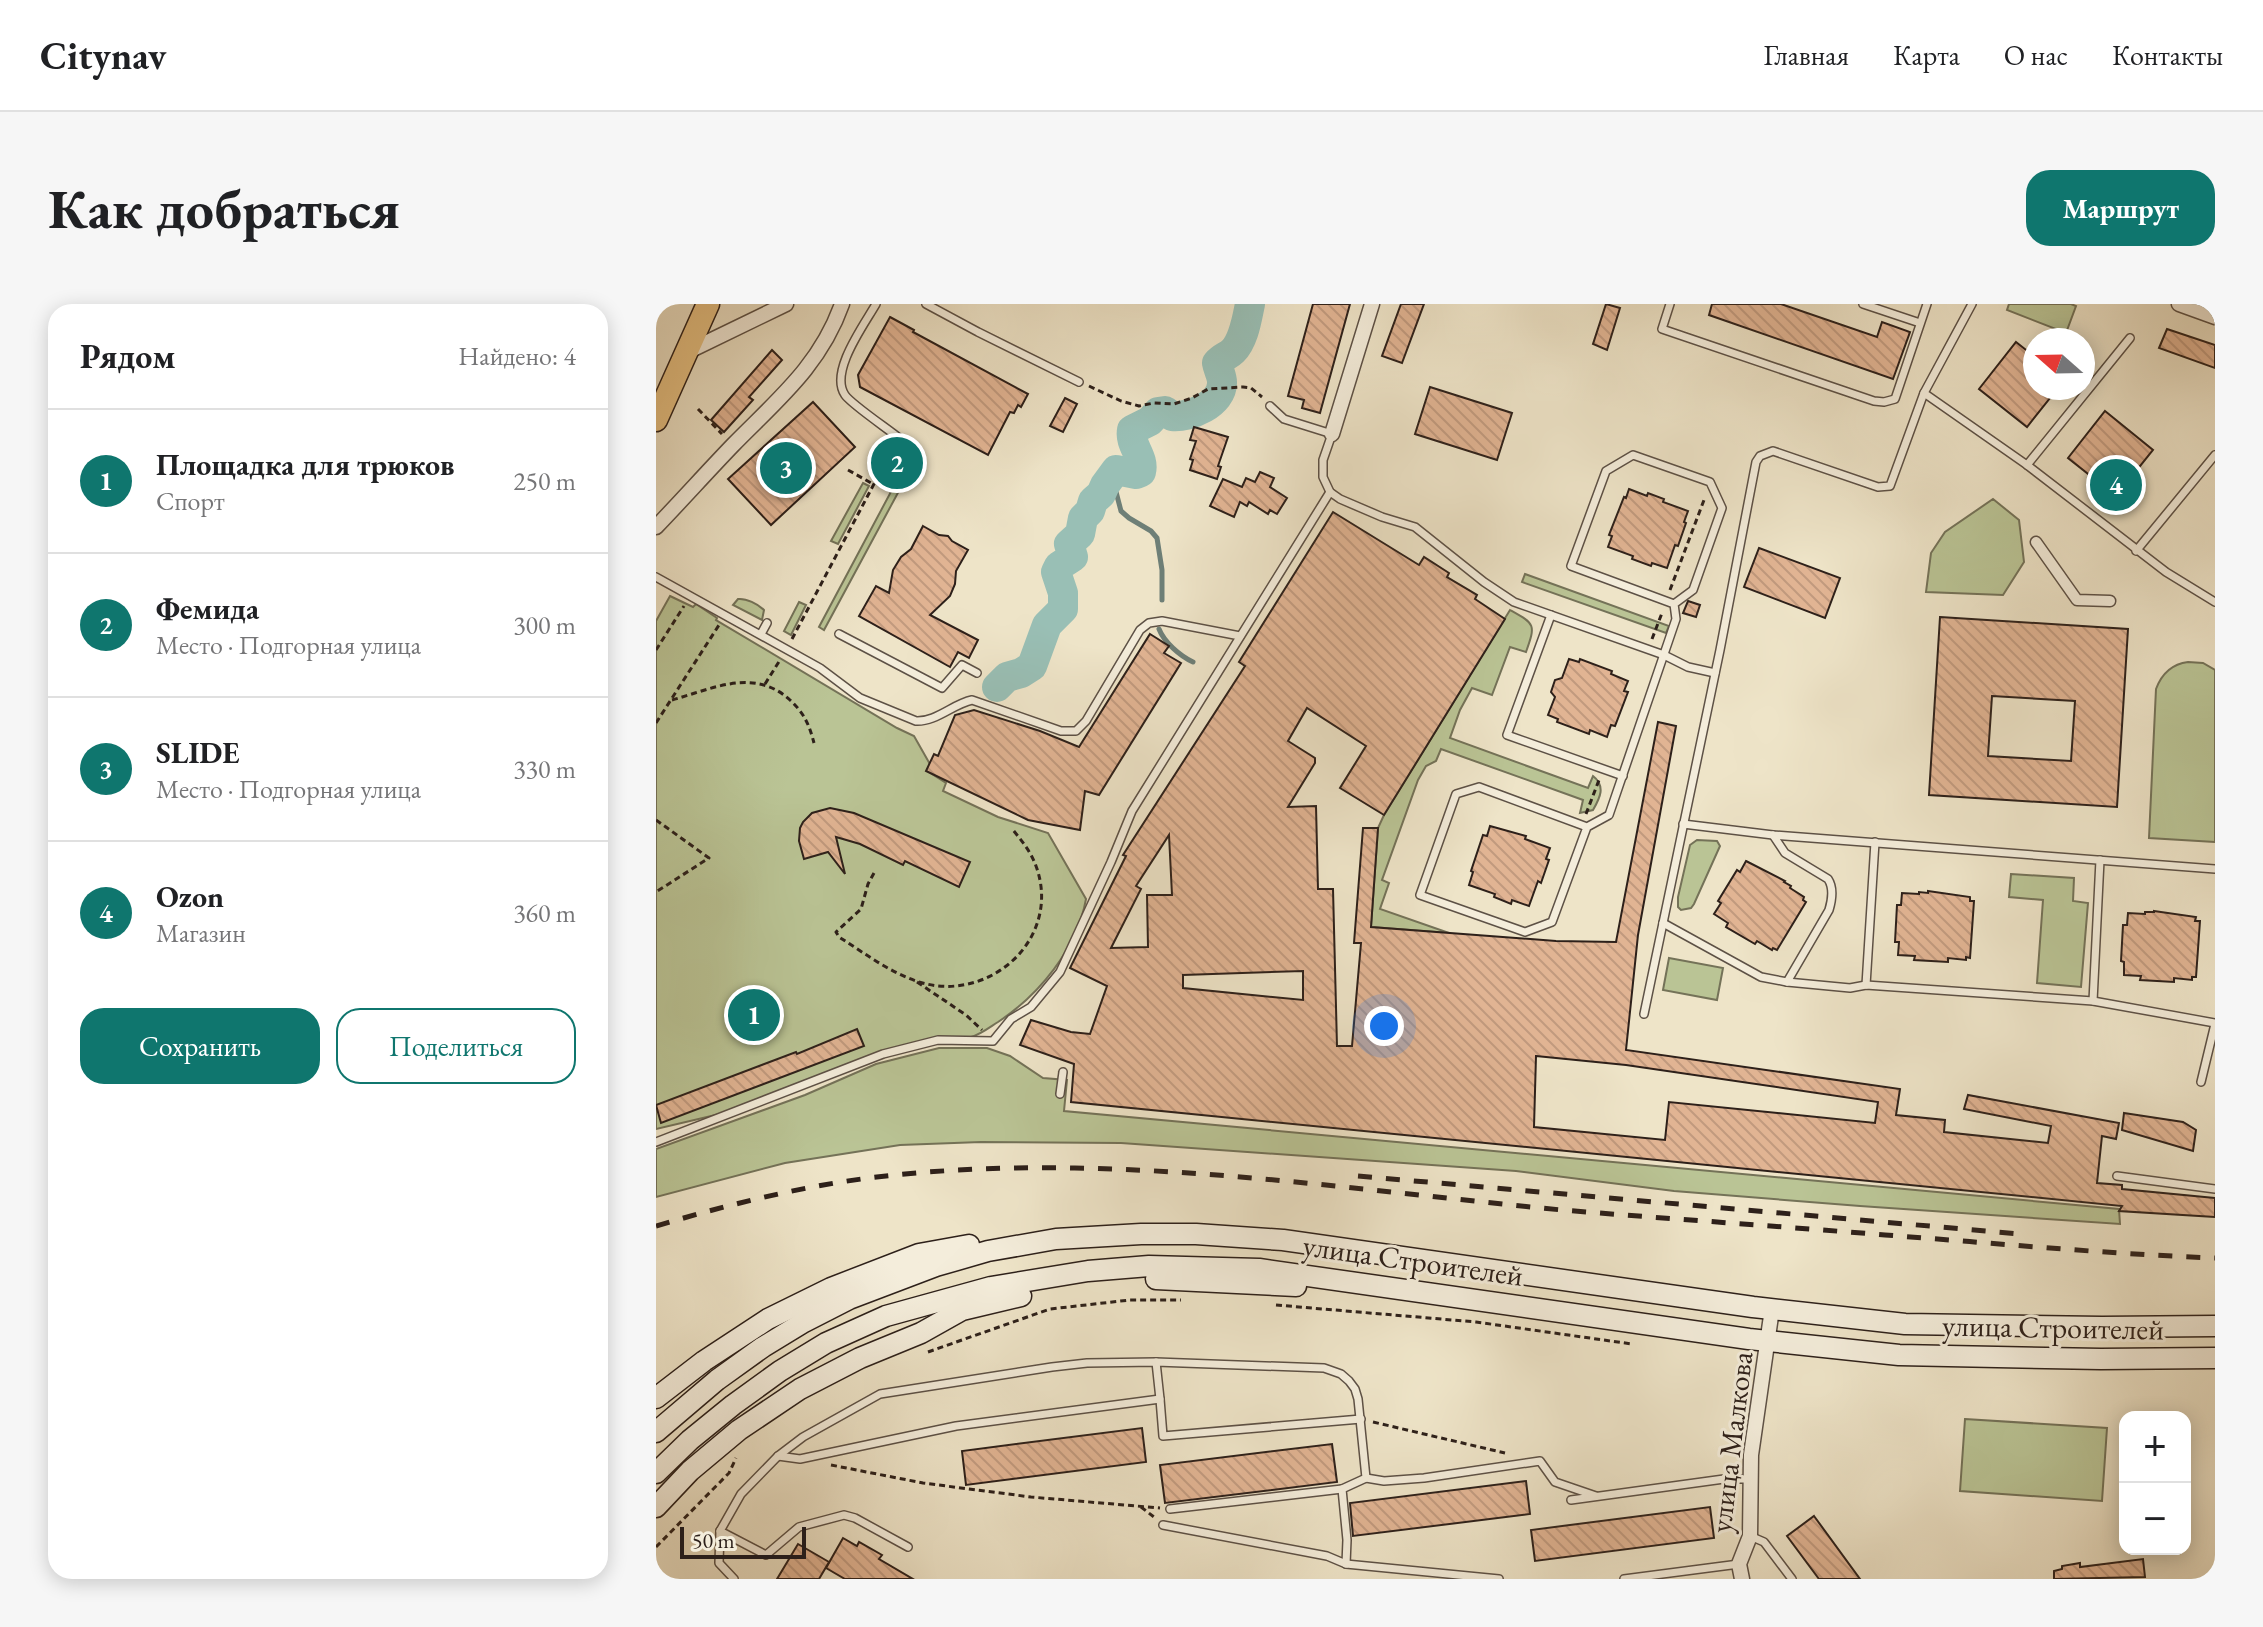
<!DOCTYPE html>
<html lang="ru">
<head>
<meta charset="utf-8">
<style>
  body { margin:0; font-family:"EB Garamond",serif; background:#f6f6f6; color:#202124 }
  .controls { position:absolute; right:24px; bottom:24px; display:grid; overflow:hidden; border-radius:16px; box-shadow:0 4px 20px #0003 }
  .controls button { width:72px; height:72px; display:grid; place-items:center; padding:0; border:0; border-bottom:2px solid #e0e0e0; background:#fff; color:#202124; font:40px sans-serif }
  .compass { position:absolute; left:1367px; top:24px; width:72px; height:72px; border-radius:50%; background:#fff; box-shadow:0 4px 20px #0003; rotate:290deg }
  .scale { position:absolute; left:24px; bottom:20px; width:126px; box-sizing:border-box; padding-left:8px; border:4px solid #2d201a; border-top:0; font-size:22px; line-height:28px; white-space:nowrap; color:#2d201a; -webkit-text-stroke:6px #f4eddb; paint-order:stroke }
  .you { position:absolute; left:728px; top:722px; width:28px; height:28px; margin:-20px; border:6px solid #fff; border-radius:50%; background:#1a73e8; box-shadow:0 0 0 12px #1a73e833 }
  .badge { display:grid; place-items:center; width:52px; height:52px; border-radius:50%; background:#0f766e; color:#fff; font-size:26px; font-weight:700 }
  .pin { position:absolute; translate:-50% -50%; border:4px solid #fff; box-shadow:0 2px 8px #0006 }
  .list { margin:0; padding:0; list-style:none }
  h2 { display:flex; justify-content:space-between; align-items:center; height:104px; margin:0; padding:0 32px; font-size:34px }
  h2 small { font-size:26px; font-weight:400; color:#757577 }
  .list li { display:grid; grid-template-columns:52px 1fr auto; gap:24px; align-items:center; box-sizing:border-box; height:144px; padding:0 32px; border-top:2px solid #e0e0e0 }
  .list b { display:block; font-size:30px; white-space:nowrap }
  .list p { margin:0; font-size:26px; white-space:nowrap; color:#757577 }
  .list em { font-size:26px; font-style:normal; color:#757577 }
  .actions { display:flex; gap:16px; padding:24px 32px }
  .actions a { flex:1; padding:18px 0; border:2px solid #0f766e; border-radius:24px; text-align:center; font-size:28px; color:#0f766e }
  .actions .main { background:#0f766e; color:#fff }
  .map { position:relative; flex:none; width:1559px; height:1275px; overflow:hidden; border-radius:24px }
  header { display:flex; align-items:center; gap:48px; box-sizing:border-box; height:112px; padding:0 40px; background:#fff; border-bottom:2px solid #e0e0e0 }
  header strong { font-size:38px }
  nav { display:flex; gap:44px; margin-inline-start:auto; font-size:28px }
  .intro { display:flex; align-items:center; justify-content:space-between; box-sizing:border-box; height:192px; padding:0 48px }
  h1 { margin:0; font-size:56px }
  .button { padding:20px 36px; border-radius:24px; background:#0f766e; color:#fff; font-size:28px; font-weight:700 }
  main { display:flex; gap:48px; padding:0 48px }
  aside { flex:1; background:#fff; border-radius:24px; box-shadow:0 4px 20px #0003 }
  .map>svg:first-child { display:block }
  .green { fill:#bac495; stroke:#747258; stroke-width:2 }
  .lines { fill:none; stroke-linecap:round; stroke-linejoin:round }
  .stream { stroke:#6e7f77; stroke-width:5 }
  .river { stroke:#99bfb5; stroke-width:30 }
  .building { fill:url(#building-back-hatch); stroke:#2d201a; stroke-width:2; fill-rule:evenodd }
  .service-casing { stroke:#5d5146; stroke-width:10 }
  .pedestrian-casing { stroke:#5d5146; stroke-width:13 }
  .minor-casing { stroke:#5d5146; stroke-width:17 }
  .secondary-casing { stroke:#2d201a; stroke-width:23 }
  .primary-casing { stroke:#2d201a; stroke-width:25 }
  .path { stroke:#2d201a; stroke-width:3; stroke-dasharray:6 4; stroke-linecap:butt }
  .service { stroke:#f4eddb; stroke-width:7 }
  .pedestrian { stroke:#f4eddb; stroke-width:10 }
  .minor { stroke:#f4eddb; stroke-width:14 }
  .secondary { stroke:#f4eddb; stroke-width:20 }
  .primary { stroke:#e7c284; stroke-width:22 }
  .rail { stroke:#2d201a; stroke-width:5; stroke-dasharray:14 14; stroke-linecap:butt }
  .labels { text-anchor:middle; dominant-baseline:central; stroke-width:6; stroke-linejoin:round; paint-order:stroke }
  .street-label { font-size:30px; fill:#2d201a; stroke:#f4eddb }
</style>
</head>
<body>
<header>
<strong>Citynav</strong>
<nav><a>Главная</a><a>Карта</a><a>О нас</a><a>Контакты</a></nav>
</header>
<div class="intro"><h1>Как добраться</h1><a class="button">Маршрут</a></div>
<main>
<aside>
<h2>Рядом<small>Найдено: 4</small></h2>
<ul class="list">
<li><span class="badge">1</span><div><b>Площадка для трюков</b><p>Спорт</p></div><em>250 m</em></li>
<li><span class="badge">2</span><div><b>Фемида</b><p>Место · Подгорная улица</p></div><em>300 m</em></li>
<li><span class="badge">3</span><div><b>SLIDE</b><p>Место · Подгорная улица</p></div><em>330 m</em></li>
<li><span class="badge">4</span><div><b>Ozon</b><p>Магазин</p></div><em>360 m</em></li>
</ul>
<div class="actions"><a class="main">Сохранить</a><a>Поделиться</a></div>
</aside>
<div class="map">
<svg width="1559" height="1275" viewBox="0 0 1559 1275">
  <defs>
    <pattern id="building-back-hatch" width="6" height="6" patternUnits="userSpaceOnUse" patternTransform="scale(2)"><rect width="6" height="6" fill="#e1b493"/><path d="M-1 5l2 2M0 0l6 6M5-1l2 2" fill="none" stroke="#c19a7e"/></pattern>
  </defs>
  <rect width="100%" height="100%" fill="#eee4c8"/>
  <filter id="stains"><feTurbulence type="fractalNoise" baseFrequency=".0025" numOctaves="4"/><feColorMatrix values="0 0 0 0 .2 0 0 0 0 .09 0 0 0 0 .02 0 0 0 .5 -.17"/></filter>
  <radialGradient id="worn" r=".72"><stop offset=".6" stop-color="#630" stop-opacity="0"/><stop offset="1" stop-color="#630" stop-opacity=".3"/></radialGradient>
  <g class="green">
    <path d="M1353 0H1415L1420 2 1410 29 1351 6Z"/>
    <path d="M207 179 213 182 182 240 175 237Z"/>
    <path d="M238 182 244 185 168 326 163 323Z"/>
    <path d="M1337 195 1363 216 1368 258 1347 291 1270 288 1275 249 1289 228Z"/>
    <path d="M869 270 1013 322 1010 329 866 278Z"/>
    <path d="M14 292 37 303 40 300 61 314 60 316 241 424 258 432 275 462 273 468 290 479 287 487 342 513 392 529 430 595C421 645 383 691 342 718 334 723 324 731 315 733 305 735 293 733 284 734L68 809 0 825V317Z"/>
    <path d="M82 295C90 294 102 300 108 306L106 316 77 301Z"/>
    <path d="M143 298 150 301 135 331 128 327Z"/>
    <path d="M854 306C879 320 880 320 870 348L854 343 836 391 816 384 804 406 794 434 932 484 937 472C950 482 944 494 937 506L924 509 927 496 785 445 780 457 770 462 762 476 726 576 733 579 724 605 793 629 715 623 722 524 728 511Z"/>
    <path d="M1532 358 1547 359 1559 366V538L1493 534 1500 385C1506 369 1516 360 1532 358Z"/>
    <path d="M1041 536 1061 537 1064 542 1038 600 1035 604 1025 606 1022 603V593L1034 541Z"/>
    <path d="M1355 570 1418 574 1417 597 1432 599 1425 683 1381 679 1387 596 1353 593Z"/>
    <path d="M1013 654 1067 664 1061 696 1007 686Z"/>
    <path d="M283 744H331L354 752 387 774 411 776 408 807 1463 905 1464 920 1204 902 1018 887 860 867 465 839 325 838 244 841 129 859 0 893V845L149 791 220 760Z"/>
    <path d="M1309 1115 1451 1124 1446 1197 1304 1187Z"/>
  </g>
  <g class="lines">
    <g class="stream">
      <path d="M454 175 459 184 465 207 473 214 495 227 501 234 506 266V296"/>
      <path d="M503 325C508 338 524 352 537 358"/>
    </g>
    <path class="river" d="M341 383 351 373 365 369 376 362 391 321 407 305V289L400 268 403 262 417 253 413 240 424 230 427 214 434 207 437 197 445 190 449 181 460 166 480 170 485 168C489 153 473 141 476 126L494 117 502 108 509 107 516 112C533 114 567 100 566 78 566 72 562 65 561 59 566 53 572 52 577 47 588 36 591 14 594 0"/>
  </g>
  <g class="building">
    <path d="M657 0H694L664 109 646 104 648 96 632 92Z"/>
    <path d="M745 0H768L746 59 726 52Z"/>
    <path d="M950 0 964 4 951 46 937 40Z"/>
    <path d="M1056 0H1125L1221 33 1226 18 1254 28 1237 75 1053 11Z"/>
    <path d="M234 13 258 26 257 28 372 90 365 103 362 101 358 109 354 108 332 151 204 83 202 71Z"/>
    <path d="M1511 25 1559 41V64L1503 44Z"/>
    <path d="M1360 38 1379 53V84H1402L1371 123 1323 85Z"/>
    <path d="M116 46 126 56 93 93 97 96 68 128 55 116Z"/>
    <path d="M774 83 856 109 841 156 759 130Z"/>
    <path d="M409 94 421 100 407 128 394 122Z"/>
    <path d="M157 98 199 143 115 221 72 175Z"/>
    <path d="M1449 107 1497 146 1460 192 1412 154Z"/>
    <path d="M538 123 572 133 562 162 565 163 561 175 534 166 537 156 534 155 540 137 534 136Z"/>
    <path d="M604 168 618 174 614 183 631 194 621 210 614 206 612 210 593 198 591 202 584 198 578 213 554 202 567 175 586 183 590 174 599 178Z"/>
    <path d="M973 185 991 192 992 189 1008 195 1007 198 1032 207 1028 218 1030 219 1022 242 1019 241 1011 264 996 259 995 262 976 255 977 252 952 243 956 232 953 231 968 193 970 194Z"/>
    <path d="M677 208 763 261 768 253 793 269 791 273 821 291 819 295 849 315 728 511 684 484 710 442 651 404 632 437 659 454V459L632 503 660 502 662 585H677L681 742H696L705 639H698L707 524H722L715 623 900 637 960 638 1002 418 1020 422 982 631 970 746 1244 785 1240 811 1289 816 1288 828 1392 839 1395 822 1308 805 1312 791 1463 819 1460 835 1446 832 1441 879 1466 881V885L1559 894V913L1463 907 1466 902 415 798 418 760 364 741 375 716 415 728 434 730 451 682 414 664 470 552 467 551 589 362 583 358ZM513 531 516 591H491L492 643 455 644 485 585 480 582ZM647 667V696L527 684V671ZM880 752 970 761 1222 798 1219 819 1013 798 1009 836 878 823Z"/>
    <path d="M267 222 283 231 292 232 296 237 312 246 300 267 299 280 294 292 274 311 322 336 313 354 302 348 294 363 203 312 220 282 233 289 237 266 245 253 255 245Z"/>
    <path d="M1103 244 1184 274 1169 314 1088 283Z"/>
    <path d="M1032 297 1044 301 1040 313 1027 309Z"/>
    <path d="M1284 313 1472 325 1461 503 1273 491ZM1336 392 1419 397 1415 457 1332 452Z"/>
    <path d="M494 330 513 342 508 349 525 359 443 491 429 487 424 526 372 516 270 467 278 450 282 452 299 411 318 406 384 427 423 443Z"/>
    <path d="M913 355 923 358 924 355 956 367 955 370 972 377 968 387 972 388 959 422 955 421 951 433 934 426 933 430 901 418 902 415 892 411 899 393 895 388 899 376 906 374Z"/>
    <path d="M174 504 198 509 314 558 303 583 249 557 247 561 204 540 180 533 189 570 172 548 148 555 143 537 144 524 147 518 156 509Z"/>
    <path d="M834 522 870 532 869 535 894 544 890 555 893 556 885 579 882 577 873 602 856 596 855 600 838 593 839 590 813 581 817 568 815 567 827 531 831 532Z"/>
    <path d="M1090 557 1129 577 1128 578 1135 582 1134 584 1148 593 1147 596 1150 598 1121 646 1117 644 1116 646 1101 637 1099 640 1070 623 1072 619 1058 610 1065 599 1062 597 1081 566 1084 568Z"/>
    <path d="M1272 587 1314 593V597H1318L1314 654 1310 653V656L1292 654V658L1258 656 1259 652 1242 651 1243 638H1239L1241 601H1245L1246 589 1263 590V588L1272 589Z"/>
    <path d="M1498 607 1540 613 1539 617H1544L1540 673H1536V676L1518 674V678L1484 676 1485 672 1468 671V658L1465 657 1467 621H1471L1472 609 1489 610V608H1498Z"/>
    <path d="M201 725 208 742 5 819 0 801 140 748 141 750Z"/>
    <path d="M1468 809 1527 818 1540 826 1537 847 1466 826Z"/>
    <path d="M486 1124 490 1158 310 1181 306 1147Z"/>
    <path d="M676 1140 681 1178 509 1199 504 1161Z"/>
    <path d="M870 1177 874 1210 697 1232 694 1199Z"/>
    <path d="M1054 1203 1058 1234 879 1257 875 1226Z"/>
    <path d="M1158 1212 1204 1275H1163L1131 1232Z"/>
    <path d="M187 1234 201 1242 203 1238 226 1251 223 1255 257 1275H189L170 1264Z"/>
    <path d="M142 1240 173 1258 163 1275H121Z"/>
    <path d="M1487 1255 1489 1273 1398 1275V1267L1406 1265V1262L1424 1259V1263Z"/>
  </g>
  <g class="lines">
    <defs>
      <g id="service">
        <path d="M220 0C208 21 173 68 189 91 195 100 232 125 243 134"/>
        <path d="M270 0 322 28 423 78"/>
        <path d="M1014 0 1006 25 1218 97 1228 98 1239 95 1271 0"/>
        <path d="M1207 0 1264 19"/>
        <path d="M1316 0 1268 89 1371 161 1510 268 1559 298"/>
        <path d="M614 102 628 115 676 130 667 156V173L674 188 684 195 726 213 759 223 828 278 858 298 1008 351 1032 363 1059 369"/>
        <path d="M1371 161 1474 34"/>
        <path d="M1480 247 1559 151"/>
        <path d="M0 273 164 364 204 394 260 417C280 418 297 400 316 396L405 427H420L430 417 484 326 493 319 506 317 584 332"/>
        <path d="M895 311 851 431 967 472"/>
        <path d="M105 330 111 319"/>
        <path d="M183 330 286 384 306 361 321 369"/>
        <path d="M1027 520 1117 531 1559 565"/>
        <path d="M931 523 823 483 800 490 764 591 869 628 896 618 931 523 953 511 1020 315 1018 300 915 262 950 167 977 151 1054 178 1066 204 1037 286 1018 300"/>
        <path d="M1117 531 1129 549 1172 575C1178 584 1176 596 1173 606L1131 678"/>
        <path d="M1007 619 1105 673 1131 678 1194 684 1210 681 1437 697 1559 719"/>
        <path d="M1210 681 1219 538"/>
        <path d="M1437 697 1444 556"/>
        <path d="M988 710 1064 346 1100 158 1104 152 1117 147 1222 183 1234 182 1268 89"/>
        <path d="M1545 778 1559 720"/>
        <path d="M404 790 407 768"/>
        <path d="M0 838 227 750 282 736 337 737 355 715 375 703 404 668 455 558 476 507 674 188"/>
        <path d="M1461 872 1559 885"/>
        <path d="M500 1058 504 1095"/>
        <path d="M122 1152 144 1155 300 1122 504 1095 507 1132 705 1115"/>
        <path d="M710 1174 728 1177 768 1174 884 1157 899 1178 940 1192"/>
        <path d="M915 1196 1068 1175H1094"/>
        <path d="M514 1205 686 1185"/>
        <path d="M507 1221 671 1252 690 1260 843 1275"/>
        <path d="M64 1227 63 1259 78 1275"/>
        <path d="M1094 1232 1108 1238 1136 1275"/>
        <path d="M252 1243 199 1214 188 1211 143 1223 110 1251 64 1227 85 1190 122 1152 147 1133 224 1090 396 1063 431 1059 500 1058 668 1064 685 1070 693 1077 699 1085 702 1095 710 1174 686 1185 691 1236 690 1260"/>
        <path d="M968 1275 1083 1260"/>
      </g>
      <path id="pedestrian" d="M1380 238 1421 296 1454 297"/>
      <g id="minor">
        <path d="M1523 0 1559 13"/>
        <path d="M31 48 130 0"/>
        <path d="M676 130 716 0"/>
        <path d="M0 223C26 196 51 168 77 141 121 96 164 62 186 0"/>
        <path d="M1086 1275 1083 1260 1094 1232 1095 1151 1116 1005"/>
      </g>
      <g id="secondary">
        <path d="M500 975 640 982"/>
        <path d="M0 1094 48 1057 112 1015 175 984 263 950 313 941"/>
        <path d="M0 1128 61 1076 107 1043 148 1018 193 995 280 962 332 947 400 935 485 930H540L627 936 1097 1003 1249 1020 1446 1023 1559 1022"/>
        <path d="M0 1169 34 1136 77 1101 124 1067 170 1039 230 1012 335 983 432 967 493 962 603 965 1093 1035 1243 1051 1445 1055 1559 1054"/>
        <path d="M0 1203 34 1167 83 1126 144 1085 204 1054 265 1029 306 1006 365 992"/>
      </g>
      <path id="primary" d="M0 116 52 0"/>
    </defs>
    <use href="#service" class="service-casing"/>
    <use href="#pedestrian" class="pedestrian-casing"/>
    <use href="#minor" class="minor-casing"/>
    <use href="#secondary" class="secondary-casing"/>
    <use href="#primary" class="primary-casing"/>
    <g class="path">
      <path d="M433 82 465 97 483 102 498 99 518 100 536 94 552 85 587 83 595 84 606 93"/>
      <path d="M42 105 66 130"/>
      <path d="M192 166 217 180"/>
      <path d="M1014 286 1048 196"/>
      <path d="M136 335 237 144"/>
      <path d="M996 335 1006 309"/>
      <path d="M0 346 28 302"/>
      <path d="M109 380 124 356"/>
      <path d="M16 396C56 385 98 363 134 396 148 409 153 420 158 439"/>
      <path d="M0 419 63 321"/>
      <path d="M930 510 943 476"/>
      <path d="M0 516 53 554 0 588"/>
      <path d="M218 569 212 580 205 605 180 628 183 633C213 652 246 678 282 682 347 688 404 627 380 562 375 548 366 537 357 526"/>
      <path d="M261 678 310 711 326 726"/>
      <path d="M620 1001 820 1018 976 1040"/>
      <path d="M272 1048 394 1005 474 996H525"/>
      <path d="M717 1118 849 1149"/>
      <path d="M175 1161 267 1179 375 1193 504 1204"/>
      <path d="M485 1203 498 1213"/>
      <path d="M0 1243 73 1169 80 1154"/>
    </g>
    <use href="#service" class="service"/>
    <use href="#pedestrian" class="pedestrian"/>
    <use href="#minor" class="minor"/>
    <use href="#secondary" class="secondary"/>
    <use href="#primary" class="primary"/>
    <g class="rail">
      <path d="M702 872 1364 930"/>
      <path d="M0 922C78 899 158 879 239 871 462 848 684 885 906 906 1014 915 1121 922 1229 931 1339 939 1449 950 1559 954"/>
    </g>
  </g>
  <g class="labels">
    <g class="street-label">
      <text transform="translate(757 956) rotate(8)">улица Строителей</text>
      <text transform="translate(1397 1023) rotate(1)">улица Строителей</text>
      <text transform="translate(1075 1138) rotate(-83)">улица Малкова</text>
    </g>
  </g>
  <rect width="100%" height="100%" filter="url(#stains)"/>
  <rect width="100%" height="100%" fill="url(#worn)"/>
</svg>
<div class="controls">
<button>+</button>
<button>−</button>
</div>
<svg class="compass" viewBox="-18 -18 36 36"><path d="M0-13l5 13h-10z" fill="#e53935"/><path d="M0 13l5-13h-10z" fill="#757577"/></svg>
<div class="scale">50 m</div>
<div class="you"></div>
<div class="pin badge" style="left:98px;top:711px">1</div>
<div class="pin badge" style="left:241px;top:159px">2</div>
<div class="pin badge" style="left:130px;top:164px">3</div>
<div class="pin badge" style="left:1460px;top:181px">4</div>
</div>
</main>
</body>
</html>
